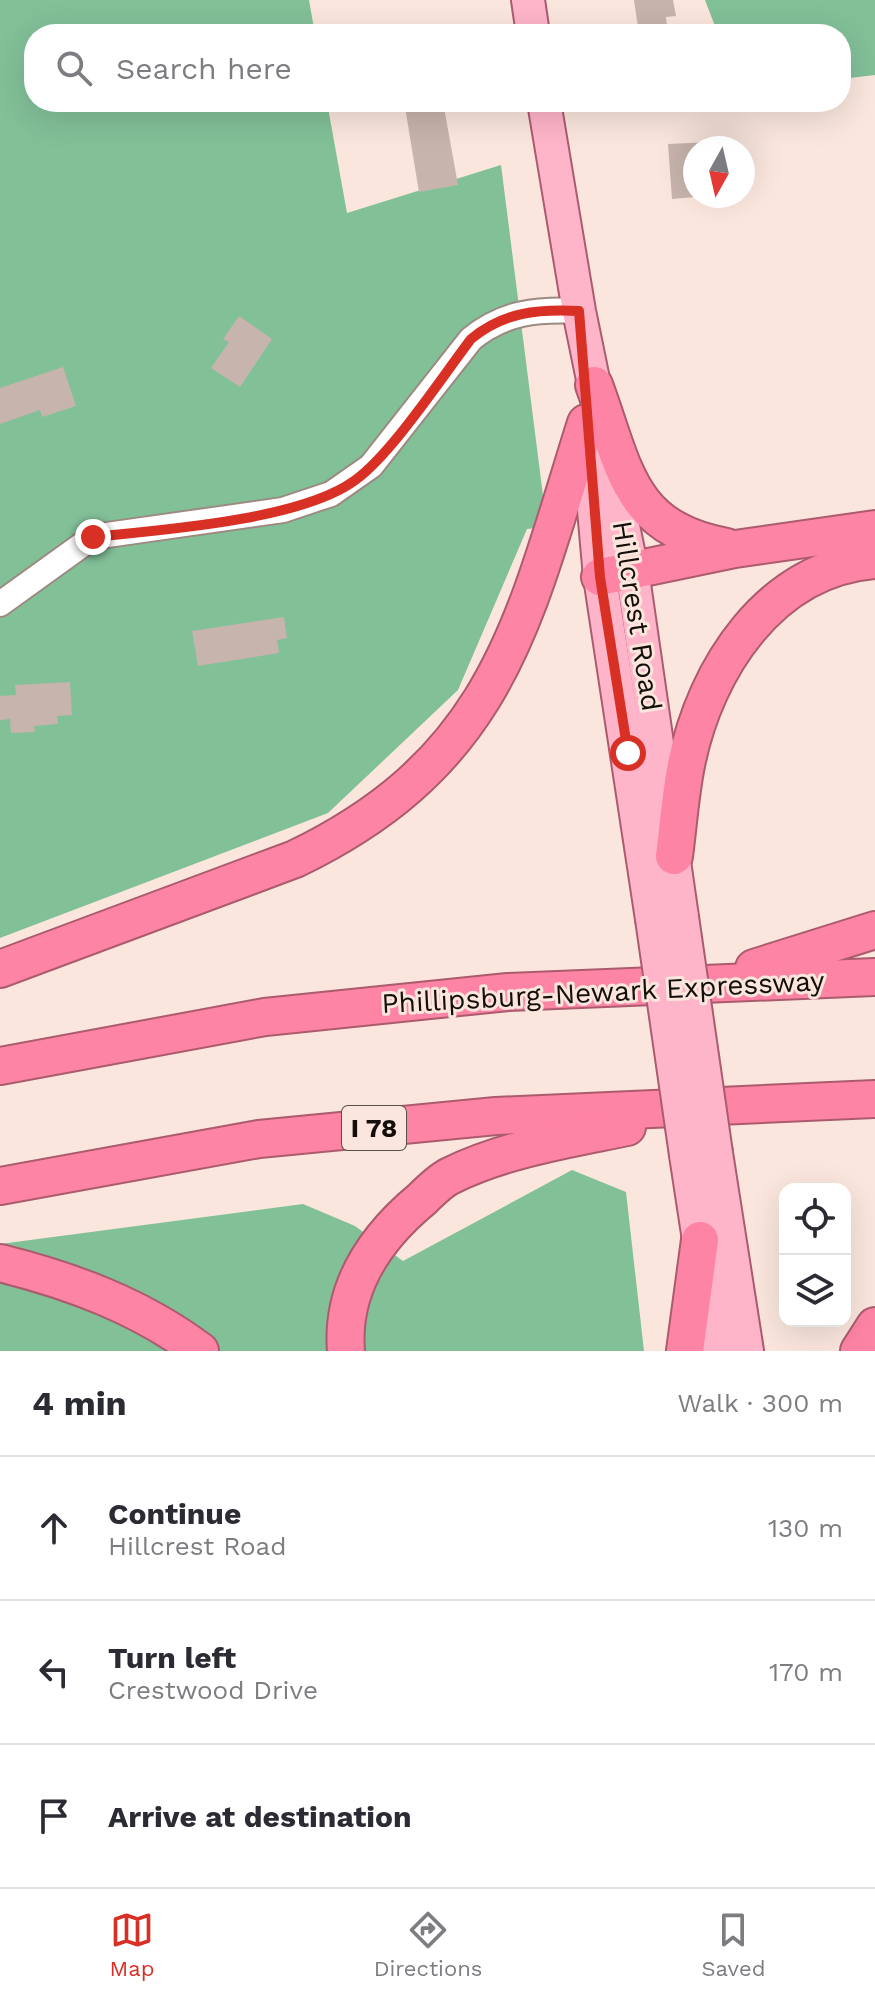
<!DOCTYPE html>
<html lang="en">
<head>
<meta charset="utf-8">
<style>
  body { margin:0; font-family:"Work Sans",sans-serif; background:#f7f7f7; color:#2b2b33 }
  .controls { position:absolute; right:24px; bottom:24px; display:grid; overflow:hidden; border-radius:16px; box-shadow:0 8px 32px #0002 }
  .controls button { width:72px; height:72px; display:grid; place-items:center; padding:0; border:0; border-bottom:2px solid #e1e1e2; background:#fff; color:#2b2b33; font:40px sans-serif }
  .compass { position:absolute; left:683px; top:136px; width:72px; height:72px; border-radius:50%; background:#fff; box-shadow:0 8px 32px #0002; rotate:188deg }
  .stop { position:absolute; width:24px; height:24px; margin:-18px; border:6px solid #d93025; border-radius:50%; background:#fff }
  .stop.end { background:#d93025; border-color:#fff; box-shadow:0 2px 8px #0008 }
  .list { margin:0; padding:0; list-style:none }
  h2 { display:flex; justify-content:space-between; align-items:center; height:104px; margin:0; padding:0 32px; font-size:34px }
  h2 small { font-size:26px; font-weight:400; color:#7c7c81 }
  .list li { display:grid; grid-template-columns:52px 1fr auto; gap:24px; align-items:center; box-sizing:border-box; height:144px; padding:0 32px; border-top:2px solid #e1e1e2 }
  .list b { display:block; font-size:30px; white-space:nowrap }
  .list p { margin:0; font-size:26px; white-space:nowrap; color:#7c7c81 }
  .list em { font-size:26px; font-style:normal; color:#7c7c81 }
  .icon { flex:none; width:44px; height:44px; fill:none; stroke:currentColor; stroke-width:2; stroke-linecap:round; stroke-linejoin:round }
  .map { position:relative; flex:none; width:875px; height:1351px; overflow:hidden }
  .search { position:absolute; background:#fff; box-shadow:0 8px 32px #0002; left:24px; right:24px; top:24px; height:88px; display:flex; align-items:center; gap:20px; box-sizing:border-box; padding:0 28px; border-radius:32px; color:#7c7c81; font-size:30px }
  .sheet { height:536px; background:#fff }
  nav { display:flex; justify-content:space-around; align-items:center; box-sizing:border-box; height:112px; border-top:2px solid #e1e1e2; background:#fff; font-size:22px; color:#7c7c81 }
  nav a { display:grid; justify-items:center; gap:4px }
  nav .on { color:#d93025 }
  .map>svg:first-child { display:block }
  .forest { fill:#82c098 }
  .building { fill:#c7b4ac }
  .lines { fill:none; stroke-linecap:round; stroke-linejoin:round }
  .minor-casing { stroke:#9c8a82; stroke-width:28 }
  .major-casing { stroke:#ac5b6f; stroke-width:36 }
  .highway-casing { stroke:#ac5b6f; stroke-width:40 }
  .minor { stroke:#fff; stroke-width:24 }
  .major { stroke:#feb5c9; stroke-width:32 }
  .highway { stroke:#fe84a5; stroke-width:36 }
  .major-bridge-casing { stroke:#ac5b6f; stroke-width:36; stroke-linecap:butt }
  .major-bridge { stroke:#feb5c9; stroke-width:32 }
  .route { stroke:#d93025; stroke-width:10 }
  .labels { text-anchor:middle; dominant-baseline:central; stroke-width:6; stroke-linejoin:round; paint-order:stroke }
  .shield { fill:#fae6dd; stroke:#5a504b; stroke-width:2 }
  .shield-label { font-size:26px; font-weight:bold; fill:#150f0c }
  .street-label { font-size:28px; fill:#150f0c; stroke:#fae6dd }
</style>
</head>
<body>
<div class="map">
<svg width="875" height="1351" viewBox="0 0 875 1351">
  <rect width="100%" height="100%" fill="#fae6dd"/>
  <g class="forest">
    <path d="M0 0H309L315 34H34V102H327L347 213 501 165 547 527 527 529 458 690 328 813 0 938Z"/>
    <path d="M705 0H875V75L841 79V34H718Z"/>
    <path d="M572 1170 626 1192 644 1351H0V1244L303 1204 355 1226 403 1261Z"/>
  </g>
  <g class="building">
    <path d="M634 0H673L676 16 666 17 668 34H639Z"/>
    <path d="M443 102 458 185 419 192 405 107Z"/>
    <path d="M711 142 712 148H695V197L672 199 668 144Z"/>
    <path d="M239 316 272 339 240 387 211 368 229 342 223 339Z"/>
    <path d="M63 367 76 406 42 417 40 410 0 424V388Z"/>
    <path d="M284 617 287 638 277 640 279 653 198 666 192 631Z"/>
    <path d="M70 682 72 715 57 716 58 724 34 726 35 732 11 733 10 719 0 720V696L16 695 15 685Z"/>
  </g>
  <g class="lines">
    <defs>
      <path id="minor" d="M0 604 93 537 283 510 331 494 371 466 471 339C504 312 537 309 579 311"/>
      <g id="major">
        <path d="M528 0 533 34"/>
        <path d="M544 102 579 311 632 570 682 917"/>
        <path d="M588 442 600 577 652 919"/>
        <path d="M716 1153 747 1351"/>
        <path d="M686 1155 716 1351"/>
      </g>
      <g id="highway">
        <path d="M594 385C625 468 627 528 726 547"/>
        <path d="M600 577 735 549 875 529"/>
        <path d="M674 856C678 826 680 795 686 765 705 669 770 568 875 560"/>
        <path d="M754 968 875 930"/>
        <path d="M0 969 295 859C500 760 523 622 586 423"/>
        <path d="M0 1066 265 1017 508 992 875 977"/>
        <path d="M0 1186 259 1139 496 1116 875 1099"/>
        <path d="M0 1263C72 1281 140 1306 200 1351"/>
        <path d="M346 1351C341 1288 375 1238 422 1199 430 1191 440 1181 450 1176 504 1149 569 1139 627 1127"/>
        <path d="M685 1351 700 1240"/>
        <path d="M859 1351 875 1326"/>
      </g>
    </defs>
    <use href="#minor" class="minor-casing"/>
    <use href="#major" class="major-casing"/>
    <use href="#highway" class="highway-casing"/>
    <use href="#minor" class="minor"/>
    <use href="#major" class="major"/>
    <use href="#highway" class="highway"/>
    <defs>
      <g id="major-bridge">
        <path d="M682 917 716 1153"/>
        <path d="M652 919 686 1155"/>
      </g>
    </defs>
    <use href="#major-bridge" class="major-bridge-casing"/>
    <use href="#major-bridge" class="major-bridge"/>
  </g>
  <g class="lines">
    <path class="route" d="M93 537C162 530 300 520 354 481 391 455 442 377 471 339 504 312 537 309 579 311L600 577 628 753"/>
  </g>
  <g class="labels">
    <rect class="shield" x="342" y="1106" width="64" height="44" rx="6"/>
    <g class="shield-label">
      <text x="374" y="1128">I 78</text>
    </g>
    <g class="street-label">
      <text transform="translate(637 616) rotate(81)">Hillcrest Road</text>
      <text transform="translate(603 992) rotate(-3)">Phillipsburg-Newark Expressway</text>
    </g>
  </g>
</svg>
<div class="controls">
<button><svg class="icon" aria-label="locate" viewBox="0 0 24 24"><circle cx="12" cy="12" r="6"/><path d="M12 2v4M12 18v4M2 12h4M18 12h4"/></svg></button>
<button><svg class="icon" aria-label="layers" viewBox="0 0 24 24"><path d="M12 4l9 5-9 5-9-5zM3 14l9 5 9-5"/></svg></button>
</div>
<svg class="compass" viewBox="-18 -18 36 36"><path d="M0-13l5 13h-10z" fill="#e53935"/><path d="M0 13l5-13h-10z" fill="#7c7c81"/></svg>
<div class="stop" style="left:628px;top:753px"></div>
<div class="stop end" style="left:93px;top:537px"></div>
<div class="search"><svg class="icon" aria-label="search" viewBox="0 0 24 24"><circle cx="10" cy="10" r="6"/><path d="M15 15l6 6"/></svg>Search here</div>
</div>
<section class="sheet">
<h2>4 min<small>Walk · 300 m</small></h2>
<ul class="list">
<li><svg class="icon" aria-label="ahead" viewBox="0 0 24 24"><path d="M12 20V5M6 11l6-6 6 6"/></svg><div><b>Continue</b><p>Hillcrest Road</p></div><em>130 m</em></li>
<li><svg class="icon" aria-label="left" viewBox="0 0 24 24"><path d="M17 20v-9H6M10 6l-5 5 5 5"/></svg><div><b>Turn left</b><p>Crestwood Drive</p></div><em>170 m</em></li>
<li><svg class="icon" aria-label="arrive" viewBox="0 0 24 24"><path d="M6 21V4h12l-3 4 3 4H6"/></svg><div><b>Arrive at destination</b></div></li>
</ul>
</section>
<nav>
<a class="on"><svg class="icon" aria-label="map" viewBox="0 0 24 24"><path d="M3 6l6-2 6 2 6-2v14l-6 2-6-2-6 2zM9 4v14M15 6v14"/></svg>Map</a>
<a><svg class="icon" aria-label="directions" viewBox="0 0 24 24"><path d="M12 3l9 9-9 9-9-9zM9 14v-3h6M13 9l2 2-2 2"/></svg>Directions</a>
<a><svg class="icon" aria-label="saved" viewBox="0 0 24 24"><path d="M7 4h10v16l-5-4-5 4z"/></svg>Saved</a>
</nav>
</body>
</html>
